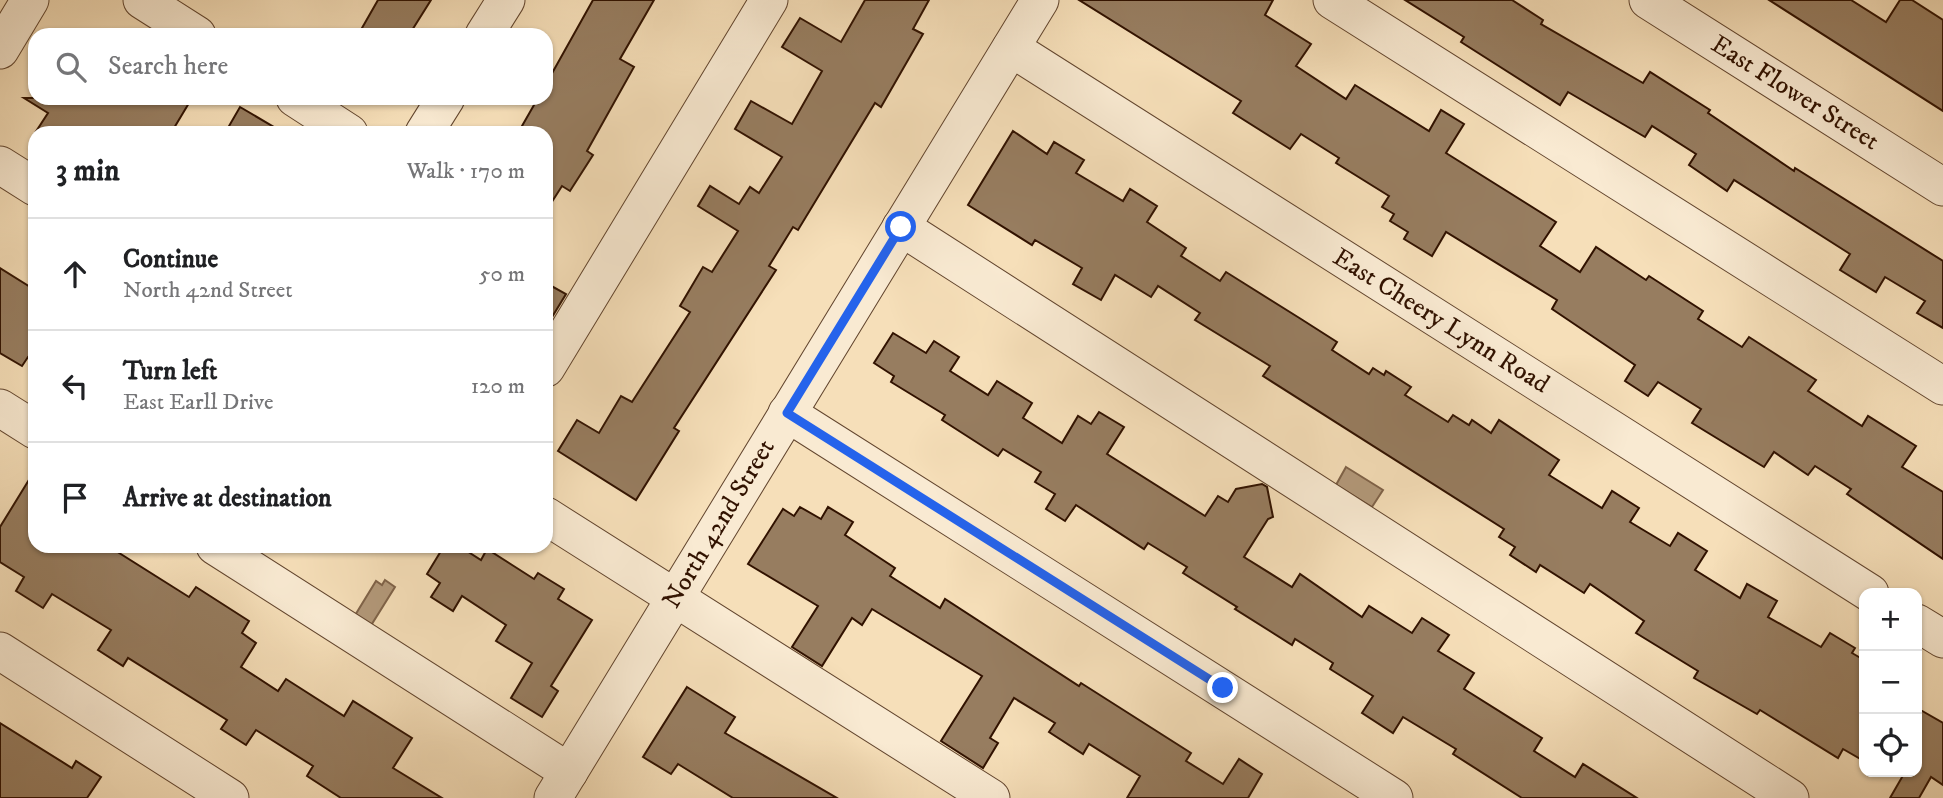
<!DOCTYPE html>
<html lang="en">
<head>
<meta charset="utf-8">
<style>
  body { margin:0; font-family:"IM FELL DW Pica",serif; background:#f2f2f2; color:#202124 }
  .controls { position:absolute; right:21px; bottom:21px; display:grid; overflow:hidden; border-radius:14px; box-shadow:0 2px 5px #0004 }
  .controls button { width:63px; height:63px; display:grid; place-items:center; padding:0; border:0; border-bottom:2px solid #e0e0e0; background:#fff; color:#202124; font:35px sans-serif }
  .stop { position:absolute; width:21px; height:21px; margin:-16px; border:5px solid #2563eb; border-radius:50%; background:#fff }
  .stop.end { background:#2563eb; border-color:#fff; box-shadow:0 2px 7px #0008 }
  .list { margin:0; padding:0; list-style:none }
  h2 { display:flex; justify-content:space-between; align-items:center; height:91px; margin:0; padding:0 28px; font-size:30px }
  h2 small { font-size:23px; font-weight:400; color:#757577 }
  .list li { display:grid; grid-template-columns:46px 1fr auto; gap:21px; align-items:center; box-sizing:border-box; height:112px; padding:0 28px; border-top:2px solid #e0e0e0 }
  .list b { display:block; font-size:26px; white-space:nowrap }
  .list p { margin:0; font-size:23px; white-space:nowrap; color:#757577 }
  .list em { font-size:23px; font-style:normal; color:#757577 }
  .icon { flex:none; width:38px; height:38px; fill:none; stroke:currentColor; stroke-width:2; stroke-linecap:round; stroke-linejoin:round }
  .map { position:relative; flex:none; width:1943px; height:798px; overflow:hidden }
  .search { position:absolute; background:#fff; box-shadow:0 2px 5px #0004; left:28px; top:28px; width:525px; height:77px; display:flex; align-items:center; gap:18px; box-sizing:border-box; padding:0 24px; border-radius:21px; color:#757577; font-size:26px }
  .panel { position:absolute; background:#fff; box-shadow:0 2px 5px #0004; left:28px; top:126px; width:525px; height:427px; border-radius:21px }
  .map>svg:first-child { display:block }
  .water { fill:#b3997a; stroke:#7f6349; stroke-width:2 }
  .building { fill:#977d60; stroke:#311200; stroke-width:2 }
  .lines { fill:none; stroke-linecap:round; stroke-linejoin:round }
  .minor-casing { stroke:#62452e; stroke-width:39 }
  .minor { stroke:#f9ead2; stroke-width:37 }
  .route { stroke:#2563eb; stroke-width:9 }
  .labels { text-anchor:middle; dominant-baseline:central; stroke-width:5; stroke-linejoin:round; paint-order:stroke }
  .street-label { font-size:26px; fill:#311200; stroke:#f9ead2 }
</style>
</head>
<body>
<div class="map">
<svg width="1943" height="798" viewBox="0 0 1943 798">
  <rect width="100%" height="100%" fill="#f6dfb9"/>
  <filter id="stains"><feTurbulence type="fractalNoise" baseFrequency=".00286" numOctaves="4"/><feColorMatrix values="0 0 0 0 .2 0 0 0 0 .09 0 0 0 0 .02 0 0 0 .5 -.17"/></filter>
  <radialGradient id="worn" r=".72"><stop offset=".6" stop-color="#630" stop-opacity="0"/><stop offset="1" stop-color="#630" stop-opacity=".3"/></radialGradient>
  <g class="water">
    <path d="M1346 467 1383 490 1372 507 1336 485Z"/>
    <path d="M385 580 395 587 370 627 354 617 376 581 382 585Z"/>
  </g>
  <g class="building">
    <path d="M378 0H431L409 35H358Z"/>
    <path d="M593 0H654L620 59 634 67 587 151 593 155 570 191 562 186 546 211V133H518L538 98H546V84Z"/>
    <path d="M865 0H929L913 29 923 34 881 107 875 103 798 230 793 227 769 266 776 270 674 428 679 431 636 500 558 451 577 420 599 433 621 396 632 402 690 312 680 306 703 267 712 272 738 231 698 206 710 186 739 204 750 187 759 193 782 157 735 129 751 101 792 124 822 71 782 47 800 18 841 42Z"/>
    <path d="M1079 0H1273L1265 15 1311 44 1296 66 1346 99 1355 85 1429 131 1441 110 1464 124 1446 153 1556 222 1540 246 1580 272 1596 247 1646 280 1649 276 1703 311 1698 319 1742 347 1749 337 1816 380 1808 391 1862 426 1868 416 1916 446 1902 467 1943 492V559L1847 494 1851 489 1815 466 1808 475 1774 452 1764 467 1692 423 1701 409 1658 382 1648 396 1625 381 1635 365 1552 309 1557 300 1446 232 1432 256 1404 239 1408 232 1390 221 1394 214 1382 207 1389 196 1336 163 1339 158 1301 134 1290 149 1233 113 1241 101Z"/>
    <path d="M1405 0H1512L1543 20 1541 24 1643 83 1650 72 1710 110 1708 113 1794 171 1795 168 1943 261V328L1917 313 1925 301 1885 277 1876 292 1840 270 1850 254 1734 180 1727 191 1689 165 1696 154 1652 126 1645 137 1568 92 1560 105 1461 42 1464 37Z"/>
    <path d="M1769 0H1851L1886 22 1900 0H1912L1943 20V111Z"/>
    <path d="M24 98H192L171 133H35L48 113Z"/>
    <path d="M240 107 284 133H225Z"/>
    <path d="M1013 131 1047 154 1054 142 1084 160 1076 173 1123 201 1130 189 1157 206 1147 222 1186 248 1181 256 1220 281 1226 272 1301 319 1337 342 1332 350 1369 374 1373 368 1384 375 1386 371 1411 387 1405 395 1448 422 1453 415 1469 425 1472 420 1491 433 1499 420 1559 460 1549 475 1602 508 1612 491 1639 508 1630 522 1670 546 1678 533 1707 551 1695 570 1740 598 1747 584 1777 601 1768 617 1821 647 1830 633 1855 648 1852 653 1864 660V761L1843 749 1838 758 1760 710 1757 714 1694 678 1698 671 1636 633 1644 621 1590 584 1584 593 1540 565 1536 572 1510 555 1515 547 1499 537 1504 529 1263 376 1270 366 1195 320 1200 313 1158 286 1151 297 1115 275 1101 300 1073 284 1082 268 1035 240 1032 245 968 205Z"/>
    <path d="M0 268 35 290V361L28 357 22 366 0 353Z"/>
    <path d="M546 283 566 294 546 327Z"/>
    <path d="M893 333 926 353 934 341 959 357 950 371 988 395 997 381 1032 403 1023 418 1062 443 1078 416 1091 424 1099 412 1124 427 1107 454 1205 516 1218 496 1228 502 1236 489 1262 484 1267 487 1273 517 1268 519 1244 557 1292 587 1300 574 1362 617 1369 606 1412 633 1422 618 1449 635 1438 651 1474 673 1464 689 1542 738 1534 751 1575 777 1583 764 1637 798H1522L1453 754 1456 749 1403 717 1393 733 1362 713 1373 696 1330 669 1333 663 1295 639 1292 645 1235 609 1237 607 1183 573 1187 567 1148 543 1144 549 1076 505 1065 521 1046 509 1055 494 1035 482 1041 472 1003 449 998 456 942 420 945 415 891 382 894 376 874 363Z"/>
    <path d="M35 470V546H108L189 597 196 587 249 621 242 633 256 643 241 667 278 691 286 679 344 716 353 701 412 738 393 768 442 798H341L307 776 313 766 256 730 246 745 221 729 227 720 128 658 123 666 98 650 111 630 52 594 43 608 16 591 24 577 0 562V527Z"/>
    <path d="M800 507 821 519 828 507 853 522 845 535 895 568 890 576 940 608 945 599 1079 686 1081 683 1191 753 1186 761 1223 784 1239 759 1262 774 1248 798H1127L1140 776 1089 744 1083 754 1049 732 1055 723 1014 698 990 738 998 743 983 768 941 741 982 676 872 609 862 625 852 618 822 666 792 647 818 606 748 564 783 509 794 516Z"/>
    <path d="M444 546H459L481 560 487 549 534 579 538 573 564 589 558 599 592 620 551 686 558 691 542 717 511 698 532 663 496 641 506 625 462 596 453 611 431 597 440 583 427 574Z"/>
    <path d="M687 687 735 717 725 733 837 798H733L678 764 671 774 643 757Z"/>
    <path d="M1917 708 1943 723V785L1931 777 1919 798H1890L1905 772H1917Z"/>
    <path d="M0 723 72 768 76 761 101 777 87 798H0Z"/>
  </g>
  <g class="lines">
    <defs>
      <g id="minor">
        <path d="M142 0 197 35"/>
        <path d="M1332 0 1943 386"/>
        <path d="M1648 0 1943 187"/>
        <path d="M484 35 506 0"/>
        <path d="M1011 48 1870 593"/>
        <path d="M0 50 30 0"/>
        <path d="M295 98 349 133"/>
        <path d="M424 133 446 98"/>
        <path d="M0 165 35 187"/>
        <path d="M901 227 1790 798"/>
        <path d="M546 368 769 0"/>
        <path d="M0 408 35 430"/>
        <path d="M787 413 1394 798"/>
        <path d="M546 516 991 798"/>
        <path d="M215 546 569 772"/>
        <path d="M1917 623 1943 639"/>
        <path d="M0 651 230 798"/>
        <path d="M553 798 1040 0"/>
      </g>
    </defs>
    <use href="#minor" class="minor-casing"/>
    <use href="#minor" class="minor"/>
  </g>
  <g class="lines">
    <path class="route" d="M901 227 787 413 1223 688"/>
  </g>
  <g class="labels">
    <g class="street-label">
      <text transform="translate(1795 93) rotate(32)">East Flower Street</text>
      <text transform="translate(1441 321) rotate(32)">East Cheery Lynn Road</text>
      <text transform="translate(719 524) rotate(-59)">North 42nd Street</text>
    </g>
  </g>
  <rect width="100%" height="100%" filter="url(#stains)"/>
  <rect width="100%" height="100%" fill="url(#worn)"/>
</svg>
<div class="controls">
<button>+</button>
<button>−</button>
<button><svg class="icon" aria-label="locate" viewBox="0 0 24 24"><circle cx="12" cy="12" r="6"/><path d="M12 2v4M12 18v4M2 12h4M18 12h4"/></svg></button>
</div>
<div class="stop" style="left:901px;top:227px"></div>
<div class="stop end" style="left:1223px;top:688px"></div>
<div class="search"><svg class="icon" aria-label="search" viewBox="0 0 24 24"><circle cx="10" cy="10" r="6"/><path d="M15 15l6 6"/></svg>Search here</div>
<section class="panel">
<h2>3 min<small>Walk · 170 m</small></h2>
<ul class="list">
<li><svg class="icon" aria-label="ahead" viewBox="0 0 24 24"><path d="M12 20V5M6 11l6-6 6 6"/></svg><div><b>Continue</b><p>North 42nd Street</p></div><em>50 m</em></li>
<li><svg class="icon" aria-label="left" viewBox="0 0 24 24"><path d="M17 20v-9H6M10 6l-5 5 5 5"/></svg><div><b>Turn left</b><p>East Earll Drive</p></div><em>120 m</em></li>
<li><svg class="icon" aria-label="arrive" viewBox="0 0 24 24"><path d="M6 21V4h12l-3 4 3 4H6"/></svg><div><b>Arrive at destination</b></div></li>
</ul>
</section>
</div>
</body>
</html>
